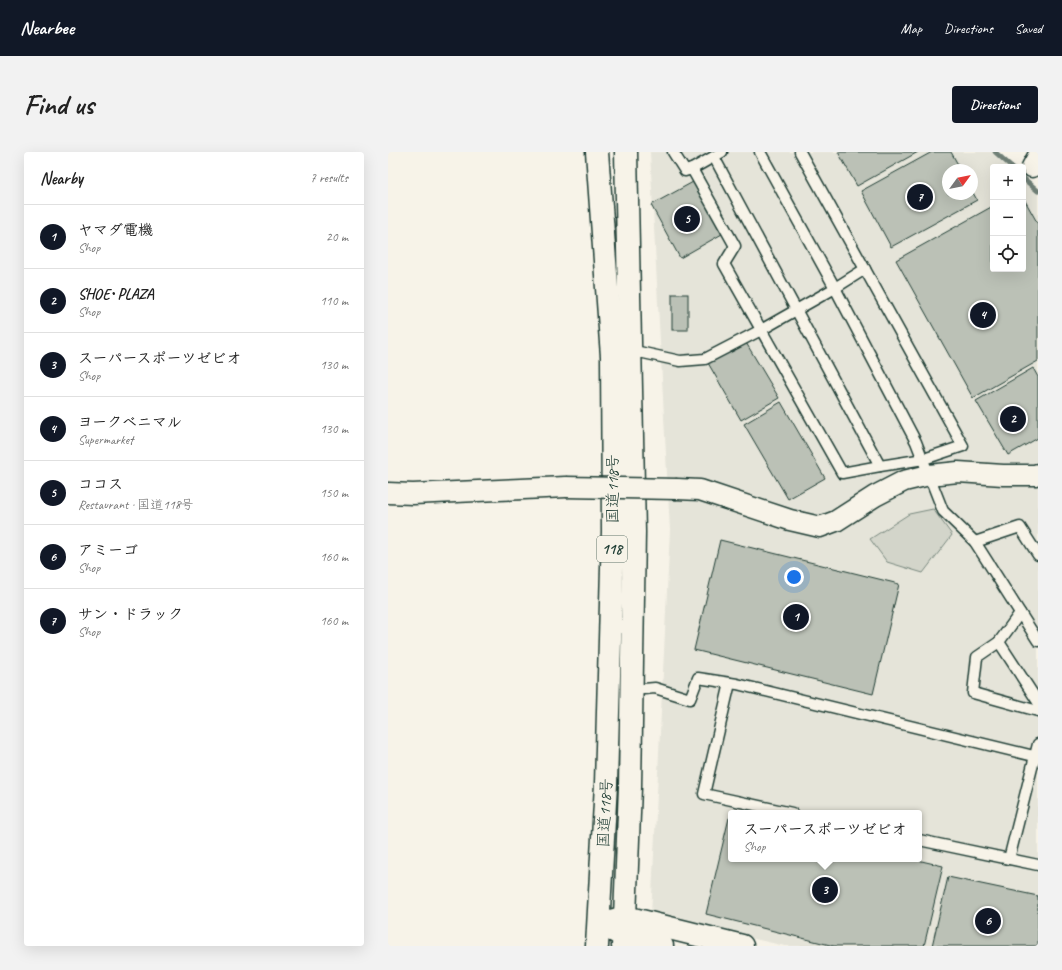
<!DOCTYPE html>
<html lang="en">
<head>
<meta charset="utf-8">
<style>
  body { margin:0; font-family:Caveat,"Klee One",sans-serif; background:#f2f2f2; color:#222 }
  .controls { position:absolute; right:12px; top:12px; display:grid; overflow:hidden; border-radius:4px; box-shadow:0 4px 16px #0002 }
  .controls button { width:36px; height:36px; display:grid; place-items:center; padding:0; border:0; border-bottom:1px solid #e0e0e0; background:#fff; color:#222; font:20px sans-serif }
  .compass { position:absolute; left:554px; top:12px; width:36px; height:36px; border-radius:50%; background:#fff; box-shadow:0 4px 16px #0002; rotate:57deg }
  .you { position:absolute; left:406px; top:425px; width:14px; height:14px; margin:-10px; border:3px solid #fff; border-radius:50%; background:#1a73e8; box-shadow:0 0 0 6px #1a73e833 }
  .badge { display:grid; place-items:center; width:26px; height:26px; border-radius:50%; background:#111827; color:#fff; font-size:13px; font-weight:700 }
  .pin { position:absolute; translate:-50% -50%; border:2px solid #fff; box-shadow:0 1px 4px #0006 }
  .popup { position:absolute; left:340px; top:658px; width:194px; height:52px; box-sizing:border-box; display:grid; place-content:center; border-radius:4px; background:#fff; filter:drop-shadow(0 1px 3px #0005); font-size:13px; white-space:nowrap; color:#767676 }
  .popup b { font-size:15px; color:#222 }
  .popup::after { content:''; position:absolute; left:50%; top:100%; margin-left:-8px; border:8px solid transparent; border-top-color:#fff }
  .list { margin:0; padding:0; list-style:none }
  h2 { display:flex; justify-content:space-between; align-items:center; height:52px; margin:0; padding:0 16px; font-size:17px }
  h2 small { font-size:13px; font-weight:400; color:#767676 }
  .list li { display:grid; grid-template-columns:26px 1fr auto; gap:12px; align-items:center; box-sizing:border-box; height:64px; padding:0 16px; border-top:1px solid #e0e0e0 }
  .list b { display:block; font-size:15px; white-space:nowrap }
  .list p { margin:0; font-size:13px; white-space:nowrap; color:#767676 }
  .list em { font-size:13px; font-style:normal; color:#767676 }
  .icon { flex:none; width:22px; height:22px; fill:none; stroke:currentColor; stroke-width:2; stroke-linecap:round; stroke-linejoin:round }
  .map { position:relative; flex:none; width:650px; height:794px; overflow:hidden; border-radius:4px }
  header { display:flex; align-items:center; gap:24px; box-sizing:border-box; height:56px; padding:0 20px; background:#111827; color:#fff }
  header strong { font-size:19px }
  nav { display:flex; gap:22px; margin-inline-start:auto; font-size:14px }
  .intro { display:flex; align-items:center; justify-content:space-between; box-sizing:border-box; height:96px; padding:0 24px }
  h1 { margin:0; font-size:28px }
  .button { padding:10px 18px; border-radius:4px; background:#111827; color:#fff; font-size:14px; font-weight:700 }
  main { display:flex; gap:24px; padding:0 24px }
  aside { flex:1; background:#fff; border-radius:4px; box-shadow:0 4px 16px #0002 }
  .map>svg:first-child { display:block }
  .built { fill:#e5e4d9; fill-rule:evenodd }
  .green { fill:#d3d5ca; stroke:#79897f }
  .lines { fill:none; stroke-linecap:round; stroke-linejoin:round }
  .stream { stroke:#6f8077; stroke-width:5 }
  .building { fill:#bbc1b6; stroke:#1f3d34 }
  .service-casing { stroke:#1f3d34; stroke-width:13 }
  .minor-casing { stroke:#1f3d34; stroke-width:23 }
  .tertiary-casing { stroke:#1f3d34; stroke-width:25 }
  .trunk-casing { stroke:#1f3d34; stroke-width:25 }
  .service { stroke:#f7f3e8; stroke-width:10 }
  .minor { stroke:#f7f3e8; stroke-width:20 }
  .tertiary { stroke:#f7f3e8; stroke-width:22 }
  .trunk { stroke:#f7f3e8; stroke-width:22 }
  .minor-bridge-casing { stroke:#1f3d34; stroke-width:23; stroke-linecap:butt }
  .minor-bridge { stroke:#f7f3e8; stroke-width:20 }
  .labels { text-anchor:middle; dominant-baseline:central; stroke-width:3; stroke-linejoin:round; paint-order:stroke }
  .shield { fill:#f7f3e8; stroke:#60746a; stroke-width:1 }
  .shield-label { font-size:15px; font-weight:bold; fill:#1f3d34 }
  .street-label { font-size:16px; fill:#1f3d34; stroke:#f7f3e8 }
</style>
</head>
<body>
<header>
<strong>Nearbee</strong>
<nav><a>Map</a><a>Directions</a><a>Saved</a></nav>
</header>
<div class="intro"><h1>Find us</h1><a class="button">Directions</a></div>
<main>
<aside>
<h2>Nearby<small>7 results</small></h2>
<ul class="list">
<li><span class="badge">1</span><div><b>ヤマダ電機</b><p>Shop</p></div><em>20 m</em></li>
<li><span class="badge">2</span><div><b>SHOE･PLAZA</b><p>Shop</p></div><em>110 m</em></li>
<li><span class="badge">3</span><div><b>スーパースポーツゼビオ</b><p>Shop</p></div><em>130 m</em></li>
<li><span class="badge">4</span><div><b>ヨークベニマル</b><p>Supermarket</p></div><em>130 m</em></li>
<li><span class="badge">5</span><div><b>ココス</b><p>Restaurant · 国道118号</p></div><em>150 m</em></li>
<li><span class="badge">6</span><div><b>アミーゴ</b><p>Shop</p></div><em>160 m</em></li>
<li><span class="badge">7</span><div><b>サン・ドラック</b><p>Shop</p></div><em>160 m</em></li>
</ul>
</aside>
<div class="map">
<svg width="650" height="794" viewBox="0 0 650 794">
  <rect width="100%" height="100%" fill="#f7f3e8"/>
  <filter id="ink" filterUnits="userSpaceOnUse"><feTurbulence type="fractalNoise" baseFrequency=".025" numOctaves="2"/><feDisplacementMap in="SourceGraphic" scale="8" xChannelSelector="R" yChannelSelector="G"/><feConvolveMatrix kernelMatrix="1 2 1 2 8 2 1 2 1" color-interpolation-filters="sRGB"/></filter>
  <g filter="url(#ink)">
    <path class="built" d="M262 0H603L620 15H605V117H635V27L650 40V794H397L263 763 282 378ZM560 18H584V42H560ZM343 661H531V707H343Z"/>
    <path class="green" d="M545 357 564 383 535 421 499 410 482 387 521 362Z"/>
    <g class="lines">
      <g class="stream">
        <path d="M607 0 624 15"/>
        <path d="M635 26 650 39"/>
      </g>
    </g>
    <g class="building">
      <path d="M450 0H530L469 34Z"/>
      <path d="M544 0H563L573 18H560V42H584V39L589 48 503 95 473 39Z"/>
      <path d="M305 30 334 82 292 106 263 53Z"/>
      <path d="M635 45 650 72V209L585 246 508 108 605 54V117H635Z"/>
      <rect x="284" y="142" width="16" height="36"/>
      <path d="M357 189 391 246 353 268 320 211Z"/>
      <path d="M645 216 650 225V286L620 303 588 249Z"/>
      <path d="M393 250 437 326 400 347 356 272Z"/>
      <path d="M332 388 511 432 485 542 306 498Z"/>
      <path d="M341 666H343V707H525L555 714 536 794H446L318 762Z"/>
      <path d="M560 725 650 744V794H544Z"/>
    </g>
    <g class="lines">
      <defs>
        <g id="service">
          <path d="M285 0 297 19 304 17 347 94 336 112 454 321 492 314"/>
          <path d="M372 0 447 136 528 290 555 359 587 390 650 489"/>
          <path d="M326 5 492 314 536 307 575 294 412 0"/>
          <path d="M304 17 334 0"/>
          <path d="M242 198 292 209 317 207 373 178 447 136 477 117"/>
          <path d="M587 390 632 375 650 403"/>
          <path d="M632 461 611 490 650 550"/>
          <path d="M611 490 589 505 585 541 650 559"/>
          <path d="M342 531 316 642 404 661"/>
          <path d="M244 538 267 536 302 547 310 526 349 532 650 605"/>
          <path d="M531 688 650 713"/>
          <path d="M621 707 650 592"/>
        </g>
        <g id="minor">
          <path d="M644 15 650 4"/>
          <path d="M289 337 312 338 402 368 432 375 448 369 487 344 516 329 541 323 570 320 615 323H647L650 322"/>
          <path d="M0 341 25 342 178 335"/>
        </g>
        <g id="tertiary">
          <path d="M211 772 237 765 354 794"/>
          <path d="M220 776 236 784 274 794"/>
        </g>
        <g id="trunk">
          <path d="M209 0 224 204 225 379 218 632 209 794"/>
          <path d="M235 794 237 765 242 635 246 380 238 0"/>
        </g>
      </defs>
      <use href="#service" class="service-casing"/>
      <use href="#minor" class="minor-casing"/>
      <use href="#tertiary" class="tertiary-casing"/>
      <use href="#trunk" class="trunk-casing"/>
      <use href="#service" class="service"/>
      <use href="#minor" class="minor"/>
      <use href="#tertiary" class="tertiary"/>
      <use href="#trunk" class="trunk"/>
      <defs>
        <path id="minor-bridge" d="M178 335 289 337"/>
      </defs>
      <use href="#minor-bridge" class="minor-bridge-casing"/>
      <use href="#minor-bridge" class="minor-bridge"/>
    </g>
  </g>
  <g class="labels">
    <rect class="shield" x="209" y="384" width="30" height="26" rx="3"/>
    <g class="shield-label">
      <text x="224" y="397">118</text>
    </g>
    <g class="street-label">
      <text transform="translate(225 337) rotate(-90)">国道118号</text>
      <text transform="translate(217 661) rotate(-87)">国道118号</text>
    </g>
  </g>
</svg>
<div class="controls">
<button>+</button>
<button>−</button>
<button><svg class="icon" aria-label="locate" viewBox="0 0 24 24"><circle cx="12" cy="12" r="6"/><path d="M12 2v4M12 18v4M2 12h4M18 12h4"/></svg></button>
</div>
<svg class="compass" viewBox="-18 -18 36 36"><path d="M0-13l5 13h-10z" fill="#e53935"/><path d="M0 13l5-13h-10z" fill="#767676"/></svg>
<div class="you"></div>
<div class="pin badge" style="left:408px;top:465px">1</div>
<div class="pin badge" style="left:625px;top:267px">2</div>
<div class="pin badge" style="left:437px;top:738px">3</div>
<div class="popup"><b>スーパースポーツゼビオ</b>Shop</div>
<div class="pin badge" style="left:595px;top:163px">4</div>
<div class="pin badge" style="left:299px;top:67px">5</div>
<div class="pin badge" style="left:600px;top:769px">6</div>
<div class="pin badge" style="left:532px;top:45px">7</div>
</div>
</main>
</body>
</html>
